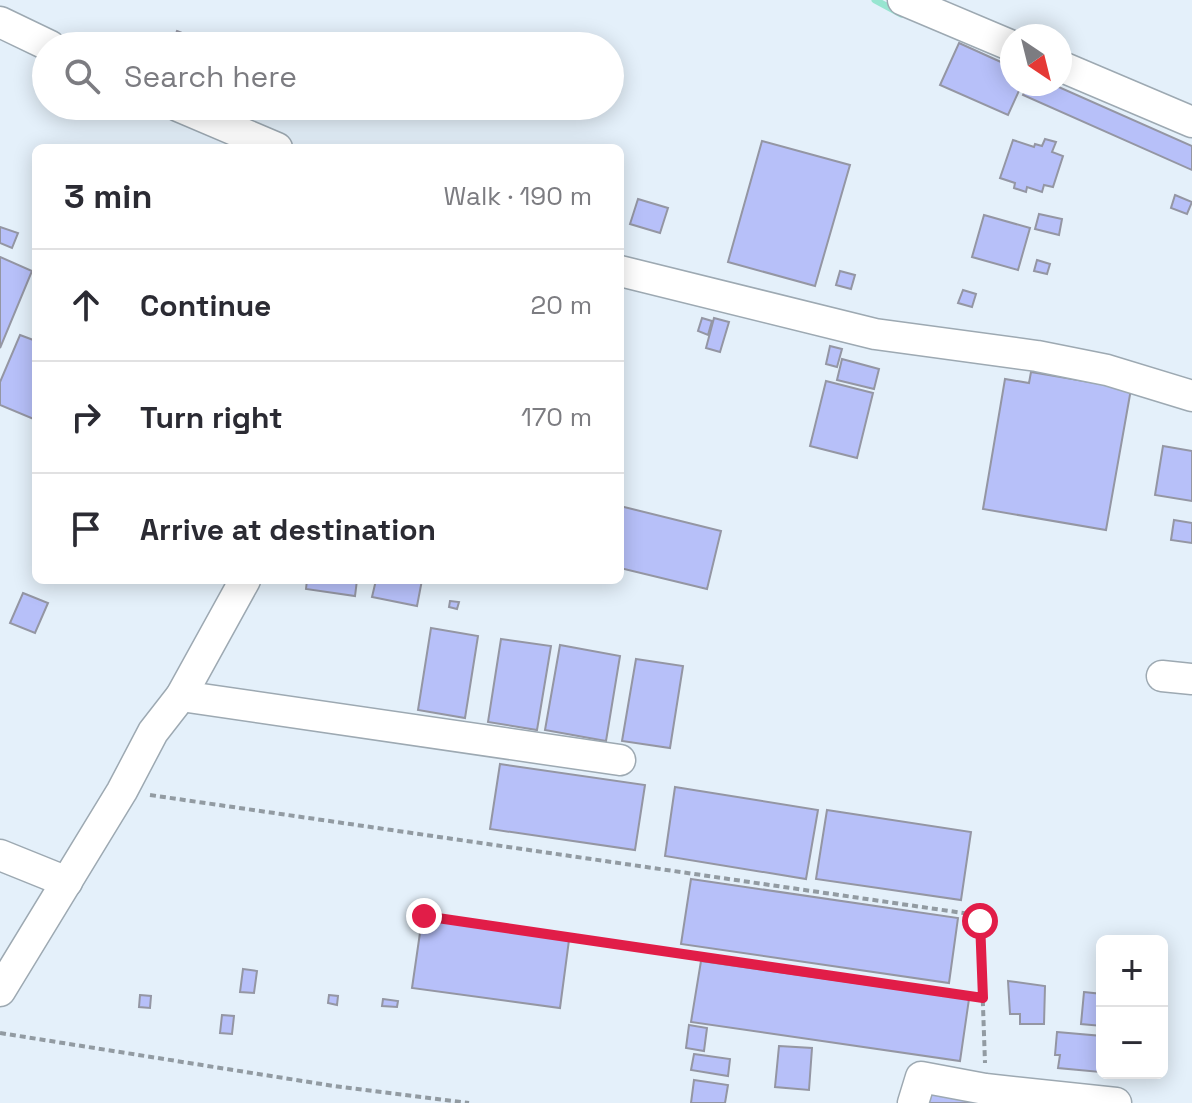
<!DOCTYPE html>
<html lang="en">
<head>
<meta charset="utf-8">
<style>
  body { margin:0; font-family:"Space Grotesk",sans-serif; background:#f2f2f3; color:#2b2b33 }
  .controls { position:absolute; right:24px; bottom:24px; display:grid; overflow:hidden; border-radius:12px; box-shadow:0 4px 20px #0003 }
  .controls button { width:72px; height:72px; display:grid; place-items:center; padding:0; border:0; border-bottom:2px solid #e1e1e2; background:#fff; color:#2b2b33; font:40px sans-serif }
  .compass { position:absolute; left:1000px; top:24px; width:72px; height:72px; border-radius:50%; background:#fff; box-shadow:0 4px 20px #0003; rotate:145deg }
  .stop { position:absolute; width:24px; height:24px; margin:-18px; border:6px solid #e11d48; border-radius:50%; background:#fff }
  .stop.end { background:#e11d48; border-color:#fff; box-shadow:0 2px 8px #0008 }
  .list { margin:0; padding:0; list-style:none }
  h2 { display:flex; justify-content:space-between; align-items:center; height:104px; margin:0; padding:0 32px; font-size:34px }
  h2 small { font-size:26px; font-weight:400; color:#7c7c81 }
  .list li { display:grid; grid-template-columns:52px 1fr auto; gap:24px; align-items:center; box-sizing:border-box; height:112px; padding:0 32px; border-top:2px solid #e1e1e2 }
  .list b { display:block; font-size:30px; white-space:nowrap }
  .list em { font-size:26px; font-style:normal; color:#7c7c81 }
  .icon { flex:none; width:44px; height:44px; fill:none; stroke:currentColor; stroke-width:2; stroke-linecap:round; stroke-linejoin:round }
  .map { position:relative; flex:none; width:1192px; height:1103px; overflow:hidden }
  .search { position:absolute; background:#fff; box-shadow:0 4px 20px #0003; left:32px; top:32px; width:592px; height:88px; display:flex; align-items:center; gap:20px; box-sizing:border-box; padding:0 28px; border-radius:44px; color:#7c7c81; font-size:30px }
  .panel { position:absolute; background:#fff; box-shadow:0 4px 20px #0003; left:32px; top:144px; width:592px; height:440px; border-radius:12px }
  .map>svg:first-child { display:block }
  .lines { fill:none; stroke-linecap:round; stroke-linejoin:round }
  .stream { stroke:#97e5d0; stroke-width:7 }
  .building { fill:#b7c0f9; stroke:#9496a3; stroke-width:2 }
  .minor-casing { stroke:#9da9b2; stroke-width:33 }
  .path { stroke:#929ba2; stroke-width:4; stroke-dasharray:6 4; stroke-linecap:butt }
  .minor { stroke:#fff; stroke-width:30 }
  .route { stroke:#e11d48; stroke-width:10 }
</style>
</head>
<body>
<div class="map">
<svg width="1192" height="1103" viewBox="0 0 1192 1103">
  <rect width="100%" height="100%" fill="#e4f0fa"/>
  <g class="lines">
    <path class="stream" d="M875 0 901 14"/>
  </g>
  <g class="building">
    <path d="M177 31 200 40 197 46H171Z"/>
    <path d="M959 43 1012 67V84H1022L1008 115 940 85Z"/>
    <path d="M1028 84H1052L1192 146V170L1023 95Z"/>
    <path d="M1045 139 1056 142 1052 152 1063 156 1053 187 1044 185 1042 192 1027 187 1026 192 1014 188 1015 183 1000 178 1013 140 1034 147 1035 144 1042 146Z"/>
    <path d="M762 141 850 165 815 286 728 262Z"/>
    <path d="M1175 195 1192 202 1187 214 1171 208Z"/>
    <path d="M638 199 668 208 660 233 630 224Z"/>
    <path d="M1039 214 1062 219 1059 235 1035 229Z"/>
    <path d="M984 215 1030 228 1018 270 972 257Z"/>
    <path d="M0 227 18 233 12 248 0 243Z"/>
    <path d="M0 257 32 271 0 348Z"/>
    <path d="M1037 260 1050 264 1047 274 1034 271Z"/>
    <path d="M840 271 855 275 851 289 836 285Z"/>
    <path d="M963 290 976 294 972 307 958 303Z"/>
    <path d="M702 318 712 321 708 335 698 331Z"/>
    <path d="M714 318 729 322 720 352 706 348Z"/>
    <path d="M20 335 36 341V420L0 405V382Z"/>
    <path d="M830 346 842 349 837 367 826 364Z"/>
    <path d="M842 359 879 369 874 389 837 380Z"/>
    <path d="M1031 372 1131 389 1106 530 983 509 1005 379 1029 383Z"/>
    <path d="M826 381 873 393 857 458 810 446Z"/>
    <path d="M1163 446 1192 451V501L1155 495Z"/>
    <path d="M620 506 721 531 707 589 620 568Z"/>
    <path d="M1174 520 1192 523V543L1171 540Z"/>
    <path d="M307 580H357L355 596 306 589Z"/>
    <path d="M376 580H422L417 606 372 597Z"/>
    <path d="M23 593 48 603 35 633 10 623Z"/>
    <path d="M450 601 459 602 457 609 449 607Z"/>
    <path d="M431 628 478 636 465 718 418 710Z"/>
    <path d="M501 639 551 646 537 730 488 722Z"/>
    <path d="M560 645 620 656 606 741 545 730Z"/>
    <path d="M636 659 683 666 670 748 622 741Z"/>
    <path d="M500 764 645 785 635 850 490 829Z"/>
    <path d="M675 787 818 810 806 879 665 856Z"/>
    <path d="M827 810 971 832 961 900 816 879Z"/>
    <path d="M691 879 958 918 949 983 681 944Z"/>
    <path d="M422 919 569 940 560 1008 412 988Z"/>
    <path d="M701 961 969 999 960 1061 691 1022Z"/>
    <path d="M243 969 257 971 254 993 240 992Z"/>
    <path d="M1008 981 1045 986 1044 1024H1020V1014H1010Z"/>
    <path d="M1084 992 1102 994V1026L1081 1024Z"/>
    <path d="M140 995 151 996 150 1008 139 1007Z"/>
    <path d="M329 995 338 996 337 1005 328 1003Z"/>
    <path d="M383 999 398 1001 397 1007 382 1006Z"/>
    <path d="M222 1015 234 1016 232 1034 220 1033Z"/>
    <path d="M689 1025 707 1028 704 1051 686 1048Z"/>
    <path d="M1057 1032 1102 1036 1100 1072 1058 1068 1060 1055H1055Z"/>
    <path d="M779 1046 812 1048 809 1090 775 1087Z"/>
    <path d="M694 1054 730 1059 728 1076 691 1070Z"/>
    <path d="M694 1080 728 1085 725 1103H691Z"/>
    <path d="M928 1092 1042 1103H927Z"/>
  </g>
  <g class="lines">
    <defs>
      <g id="minor">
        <path d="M903 0 1012 46"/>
        <path d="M0 22 50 46"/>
        <path d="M1060 66 1192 122"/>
        <path d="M178 106 277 148"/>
        <path d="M620 271 875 334 1037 356 1107 370 1192 396"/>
        <path d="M1162 676 1192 679"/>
        <path d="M181 696 620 760"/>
        <path d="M0 855 67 882"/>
        <path d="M0 991 122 791 153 732 181 696 245 580"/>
        <path d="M913 1103 921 1077 985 1089 1116 1103"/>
      </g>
    </defs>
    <use href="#minor" class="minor-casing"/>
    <g class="path">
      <path d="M150 795 970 914 980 921 985 1063"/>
      <path d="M424 916 983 998"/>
      <path d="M0 1033 334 1086 469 1103"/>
    </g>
    <use href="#minor" class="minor"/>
  </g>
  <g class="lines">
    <path class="route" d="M424 916 983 998 980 921"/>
  </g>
</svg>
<div class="controls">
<button>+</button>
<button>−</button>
</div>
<svg class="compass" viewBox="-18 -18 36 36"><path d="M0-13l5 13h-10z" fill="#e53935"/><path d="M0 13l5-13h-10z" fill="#7c7c81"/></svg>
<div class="stop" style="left:980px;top:921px"></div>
<div class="stop end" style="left:424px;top:916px"></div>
<div class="search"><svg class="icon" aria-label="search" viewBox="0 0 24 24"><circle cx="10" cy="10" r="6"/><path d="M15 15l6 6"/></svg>Search here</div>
<section class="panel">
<h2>3 min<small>Walk · 190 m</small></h2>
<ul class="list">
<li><svg class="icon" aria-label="ahead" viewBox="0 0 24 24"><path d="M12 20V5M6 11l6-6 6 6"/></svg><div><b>Continue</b></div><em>20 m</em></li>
<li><svg class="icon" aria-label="right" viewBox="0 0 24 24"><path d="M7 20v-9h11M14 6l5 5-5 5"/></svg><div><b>Turn right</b></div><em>170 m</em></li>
<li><svg class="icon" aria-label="arrive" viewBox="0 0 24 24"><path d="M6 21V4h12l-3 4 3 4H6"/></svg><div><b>Arrive at destination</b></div></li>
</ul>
</section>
</div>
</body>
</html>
